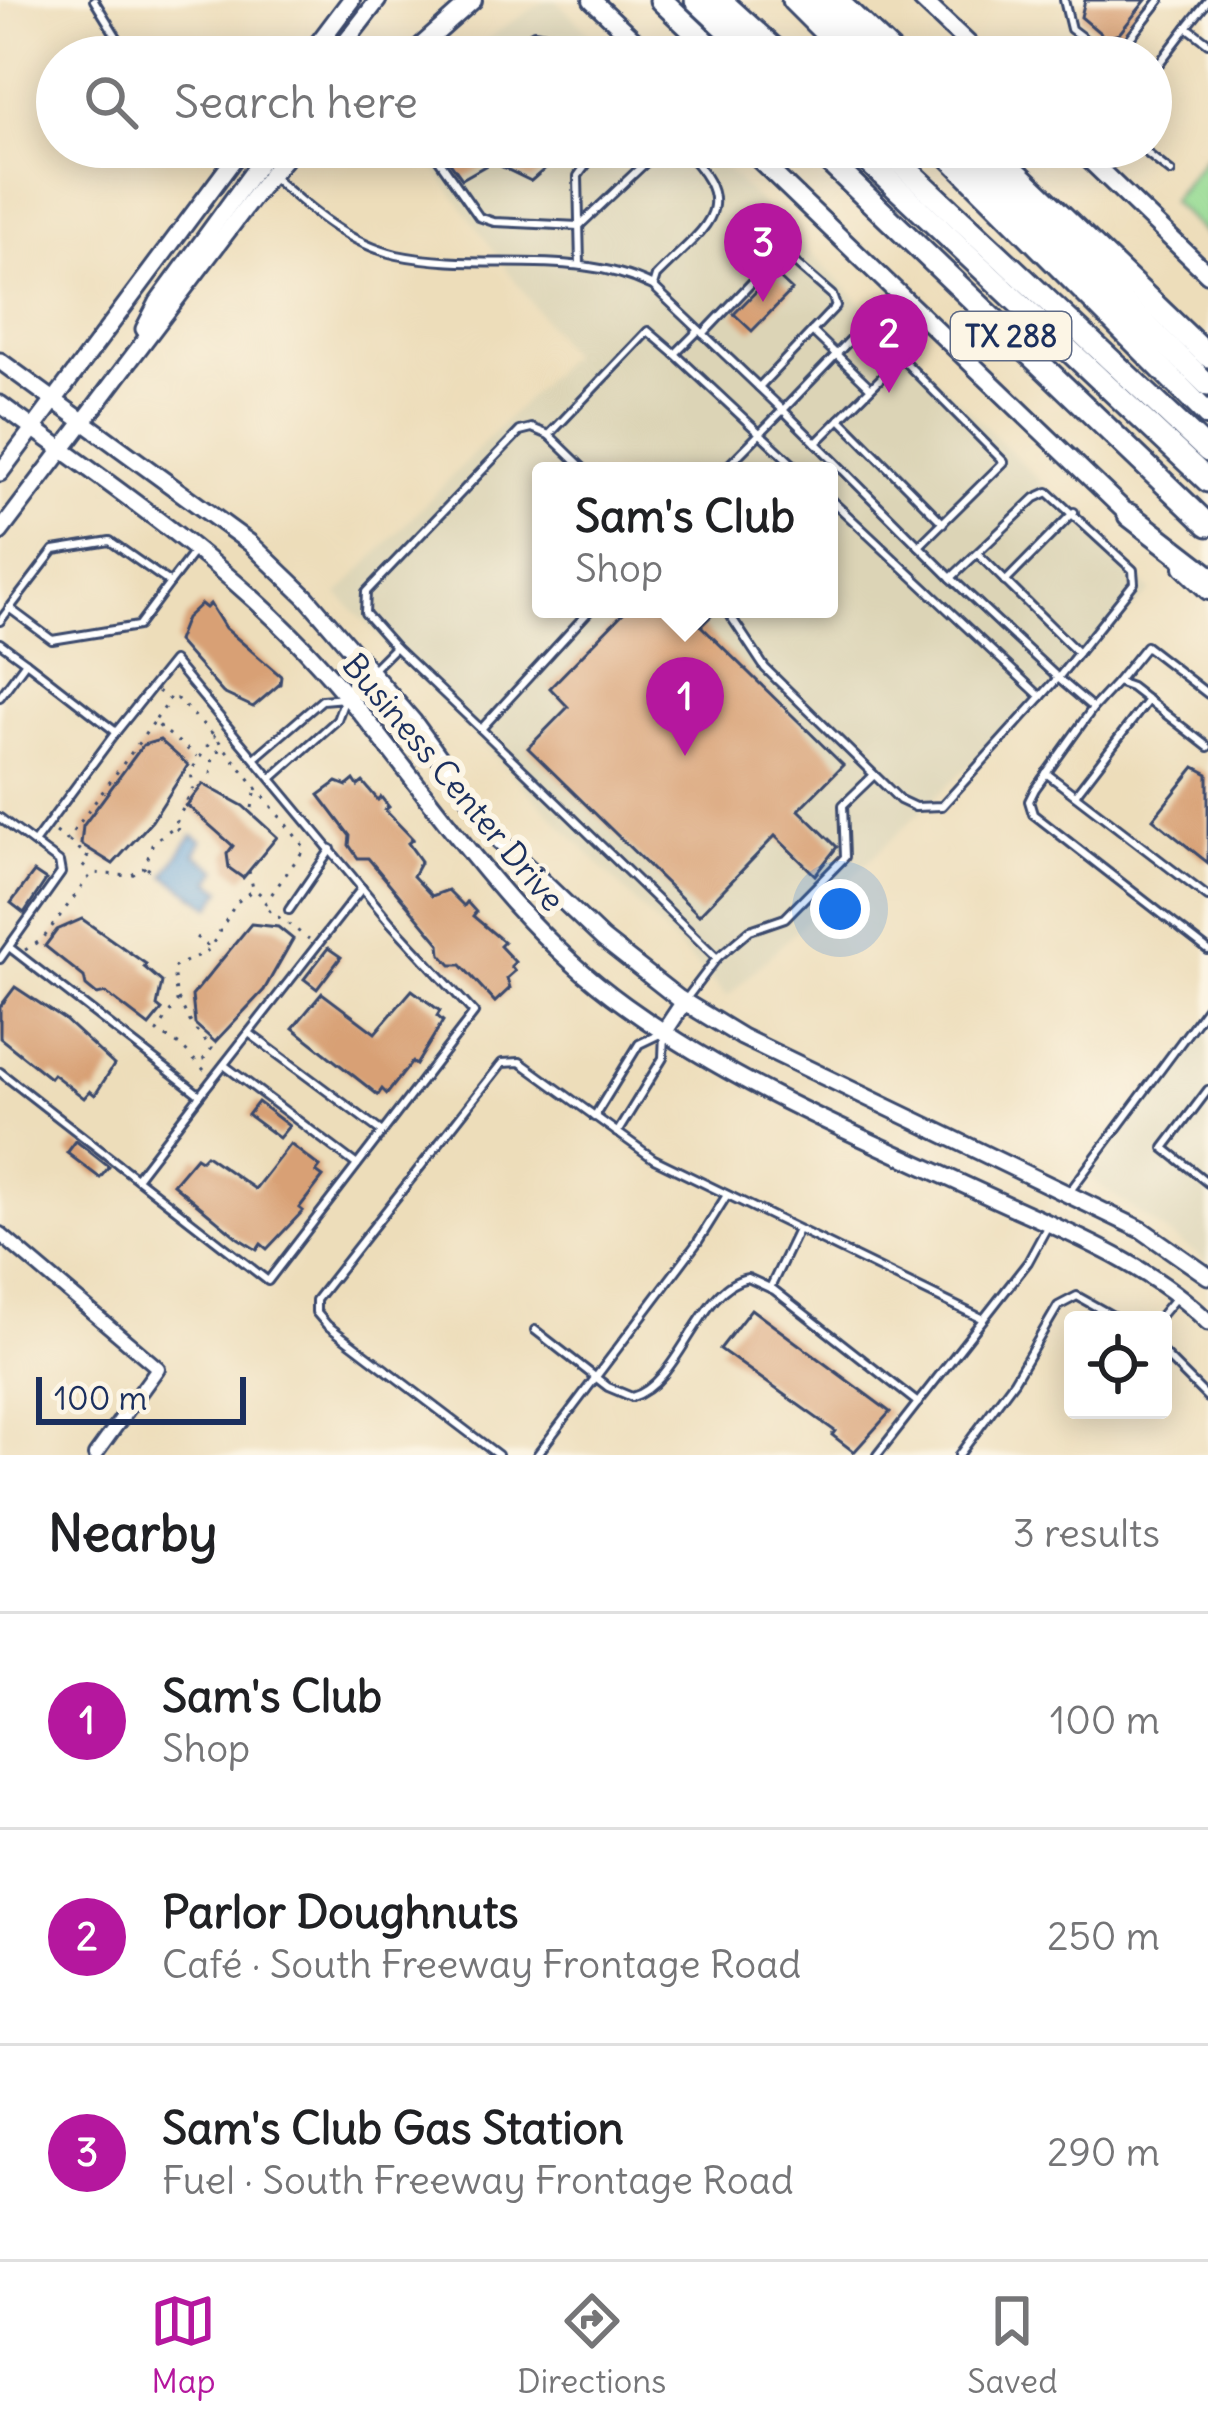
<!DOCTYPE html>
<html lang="en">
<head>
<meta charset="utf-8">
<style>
  body { margin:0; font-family:Delius,sans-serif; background:#f2f2f2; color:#202124 }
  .controls { position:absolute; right:36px; bottom:36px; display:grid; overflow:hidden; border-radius:12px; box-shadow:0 6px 30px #0003 }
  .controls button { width:108px; height:108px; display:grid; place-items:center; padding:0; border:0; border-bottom:3px solid #e0e0e0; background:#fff; color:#202124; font:60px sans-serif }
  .scale { position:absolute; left:36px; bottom:30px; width:210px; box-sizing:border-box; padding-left:12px; border:6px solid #1b2f5e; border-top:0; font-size:33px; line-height:42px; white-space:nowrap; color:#1b2f5e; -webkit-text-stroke:9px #fcf5e5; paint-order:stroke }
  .you { position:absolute; left:840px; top:909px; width:42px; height:42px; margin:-30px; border:9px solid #fff; border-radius:50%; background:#1a73e8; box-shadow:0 0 0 18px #1a73e833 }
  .badge { display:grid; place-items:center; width:78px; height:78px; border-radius:50%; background:#b5179e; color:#fff; font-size:39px; font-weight:700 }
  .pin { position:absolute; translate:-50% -99px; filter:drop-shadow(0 3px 6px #0008) }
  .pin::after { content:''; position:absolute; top:63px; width:42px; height:36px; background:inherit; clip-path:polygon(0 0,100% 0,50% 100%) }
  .popup { position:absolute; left:532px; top:462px; width:306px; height:156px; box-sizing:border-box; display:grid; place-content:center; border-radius:12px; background:#fff; filter:drop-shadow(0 3px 9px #0005); font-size:39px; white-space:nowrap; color:#757577 }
  .popup b { font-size:45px; color:#202124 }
  .popup::after { content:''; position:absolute; left:50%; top:100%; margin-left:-24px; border:24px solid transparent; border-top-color:#fff }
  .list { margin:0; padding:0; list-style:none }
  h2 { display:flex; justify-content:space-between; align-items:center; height:156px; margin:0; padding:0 48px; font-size:51px }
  h2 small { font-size:39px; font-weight:400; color:#757577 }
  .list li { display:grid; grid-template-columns:78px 1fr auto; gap:36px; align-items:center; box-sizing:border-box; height:216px; padding:0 48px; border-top:3px solid #e0e0e0 }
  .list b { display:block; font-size:45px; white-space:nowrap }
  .list p { margin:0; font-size:39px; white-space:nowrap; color:#757577 }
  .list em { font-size:39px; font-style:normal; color:#757577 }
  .icon { flex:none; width:66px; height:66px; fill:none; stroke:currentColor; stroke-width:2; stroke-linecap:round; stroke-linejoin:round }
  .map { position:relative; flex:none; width:1208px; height:1455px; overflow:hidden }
  .search { position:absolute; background:#fff; box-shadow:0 6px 30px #0003; left:36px; right:36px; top:36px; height:132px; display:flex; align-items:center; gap:30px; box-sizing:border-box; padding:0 42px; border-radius:66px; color:#757577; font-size:45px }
  .sheet { height:804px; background:#fff }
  nav { display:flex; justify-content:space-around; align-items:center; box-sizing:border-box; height:168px; border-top:3px solid #e0e0e0; background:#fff; font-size:33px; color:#757577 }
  nav a { display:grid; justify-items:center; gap:6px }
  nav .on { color:#b5179e }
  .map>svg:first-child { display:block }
  .built { fill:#dcd4b6; fill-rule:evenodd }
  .green { fill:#98db94; stroke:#5a8579; stroke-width:3 }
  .water { fill:#67a5d9; stroke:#416a9c; stroke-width:3 }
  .building { fill:#d8a075 }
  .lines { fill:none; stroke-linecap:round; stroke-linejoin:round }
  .service-casing { stroke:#3a496c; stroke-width:12 }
  .minor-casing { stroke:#3a496c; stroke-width:18 }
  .tertiary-casing { stroke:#3a496c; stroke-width:21 }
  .secondary-casing { stroke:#3a496c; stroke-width:22 }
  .motorway-casing { stroke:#3a496c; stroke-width:27 }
  .path { stroke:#3a496c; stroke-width:3; stroke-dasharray:3 9; stroke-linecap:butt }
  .service { stroke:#fff; stroke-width:6 }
  .minor { stroke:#fff; stroke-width:12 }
  .tertiary { stroke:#fff; stroke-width:15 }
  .secondary { stroke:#fff; stroke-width:16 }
  .motorway { stroke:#fff; stroke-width:21 }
  .labels { text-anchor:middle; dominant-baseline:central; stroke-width:12; stroke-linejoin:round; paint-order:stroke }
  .shield { fill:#fcf5e5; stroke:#5e6a86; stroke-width:3 }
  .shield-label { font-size:30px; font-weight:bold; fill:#1b2f5e }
  .street-label { font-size:33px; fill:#1b2f5e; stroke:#fcf5e5 }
</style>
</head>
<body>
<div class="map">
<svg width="1208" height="1455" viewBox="0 0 1208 1455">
  <rect width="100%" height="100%" fill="#fcf5e5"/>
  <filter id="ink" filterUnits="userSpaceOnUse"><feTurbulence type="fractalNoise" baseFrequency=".00833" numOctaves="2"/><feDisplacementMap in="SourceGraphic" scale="24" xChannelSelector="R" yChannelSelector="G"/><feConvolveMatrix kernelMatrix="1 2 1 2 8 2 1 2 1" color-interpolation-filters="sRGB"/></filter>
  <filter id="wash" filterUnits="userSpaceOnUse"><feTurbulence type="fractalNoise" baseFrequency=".004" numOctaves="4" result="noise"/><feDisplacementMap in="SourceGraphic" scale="48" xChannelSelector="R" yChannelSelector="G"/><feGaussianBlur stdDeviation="2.7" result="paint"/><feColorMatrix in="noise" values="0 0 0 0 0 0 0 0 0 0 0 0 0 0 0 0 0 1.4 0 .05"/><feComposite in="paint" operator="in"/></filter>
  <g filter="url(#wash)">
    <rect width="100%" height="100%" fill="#edddba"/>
    <g class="built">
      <path d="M546 0H556L613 57H459Z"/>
      <path d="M419 147H704L1151 591 727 997 338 594 569 355ZM541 471H829V609H541Z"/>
      <path d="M1208 1020V1262L1090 1178Z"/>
    </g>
    <path class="green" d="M1208 154V237L1171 201Z"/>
    <path class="water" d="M192 835 202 841 195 854 218 870 210 881 222 890 211 907 165 875Z"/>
    <g id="blocks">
      <g class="building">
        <path d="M1085 0H1146L1119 34 1106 38 1081 17Z"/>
        <path d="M439 147H570L531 181 492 162 462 179Z"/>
        <path d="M774 273 792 290 752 331 734 314Z"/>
        <path d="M201 604 206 608 210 604 225 628 281 676 280 684 253 707 223 693 177 641 186 618Z"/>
        <path d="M627 609H704L711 616 701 626 843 765 799 810 837 847 815 875 775 836 699 915 528 748 568 707 550 688Z"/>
        <path d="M160 740 188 765 152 821 113 864 81 844 83 826 143 745Z"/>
        <path d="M1195 767 1208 774V863L1153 819Z"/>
        <path d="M354 780 358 786 363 782 378 800 381 797 389 807 385 810 413 839 408 843 421 861 413 876 432 896 448 890 464 906 467 902 476 912 473 916 504 942 500 946 515 962 511 966 515 971 507 978 510 988 495 1002 461 965H451L441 954 440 944 368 858H358L349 845 350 836 319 795 337 782 347 786Z"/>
        <path d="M203 784 243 806 277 837 243 878 229 868 227 854 233 846 187 805Z"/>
        <path d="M34 872 46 880 24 913 11 903Z"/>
        <path d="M82 919 146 964 144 967 162 982 157 1006 162 1010 149 1026 106 993 97 995 86 986 84 977 45 946 57 930Z"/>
        <path d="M251 924 278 927 293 939 264 990 215 1042 195 1024 192 996Z"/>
        <path d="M328 948 341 957 317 989 304 979Z"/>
        <path d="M15 987 65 1020 114 1065 95 1095 90 1091 84 1098 53 1074 50 1078 0 1038V1007Z"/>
        <path d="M412 990 440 1011 437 1016 443 1021 416 1065 412 1062 387 1094 382 1089 378 1095 293 1028 322 993 375 1033Z"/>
        <path d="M258 1102 289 1126 279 1138 248 1115Z"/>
        <path d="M76 1141 109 1167 100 1178 67 1153Z"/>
        <path d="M290 1144 320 1167 316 1172 323 1177 299 1208 303 1211 267 1249 261 1244 257 1250 238 1238 173 1184 196 1157 201 1160 206 1155 255 1189Z"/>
        <path d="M751 1309 890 1412 854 1452 832 1435 835 1431 720 1349Z"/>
      </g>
    </g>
  </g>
  <g filter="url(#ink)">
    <use href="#blocks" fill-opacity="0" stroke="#3a496c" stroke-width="3"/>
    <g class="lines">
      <defs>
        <g id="service">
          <path d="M94 0 129 57"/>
          <path d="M1064 0 1071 29 1100 51 1119 52 1160 0"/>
          <path d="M1208 1 1187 27 1208 43"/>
          <path d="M516 46 527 57"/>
          <path d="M499 57 534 34 558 38 586 57"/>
          <path d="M1151 74 1187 27"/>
          <path d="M430 147 479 217 494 222 579 226 662 147"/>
          <path d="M1139 147 1171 172"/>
          <path d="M273 177C309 209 348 244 397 255 482 273 573 247 653 286L783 410 894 294"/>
          <path d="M580 265 578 176 599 147"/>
          <path d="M653 286 656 276C707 224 744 209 681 147"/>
          <path d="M812 331 870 387"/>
          <path d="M703 334 776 257 786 255 832 295 836 306 759 387"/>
          <path d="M675 354 800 471"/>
          <path d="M840 419 943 523"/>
          <path d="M549 435 586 471"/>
          <path d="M816 443 901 358 1004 462 919 546"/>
          <path d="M723 471 783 410 951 578 1035 498 1048 492 1133 570 1134 583 1058 678 1093 708 1117 682 1131 687 1208 747"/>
          <path d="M829 498 1041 697"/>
          <path d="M979 555 1078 653"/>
          <path d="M1005 582 1074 512"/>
          <path d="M170 583 193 553"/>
          <path d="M726 609 765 668 900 800 915 807 942 806 1058 678 951 578"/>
          <path d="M0 621 54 550 110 541 170 583 138 626 52 640 9 608"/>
          <path d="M0 643 26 662 0 697"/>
          <path d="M395 647 481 729 591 609"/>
          <path d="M373 669 395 647 365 613 366 592 520 431 532 428 549 435 648 331 675 354 699 330"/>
          <path d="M1117 682 1146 646 1208 694"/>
          <path d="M1093 708 1035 789 1029 801 1033 814 1208 950"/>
          <path d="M481 729 717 958 686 999"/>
          <path d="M257 756 322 700 345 698 337 720 273 777"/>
          <path d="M1046 773 1208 897"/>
          <path d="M1075 795 1148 700"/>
          <path d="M0 818 59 862 61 873 0 959"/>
          <path d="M34 843 116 732"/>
          <path d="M289 910 331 849"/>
          <path d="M9 947 200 1095 137 1177"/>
          <path d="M718 957 750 930 785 918 845 857 843 805 874 775"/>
          <path d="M249 1033 382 1132"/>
          <path d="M224 1065 357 1165"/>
          <path d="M0 1072 268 1281 474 1013 390 922 173 661 116 732 26 662"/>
          <path d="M1208 1090 1164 1148 1208 1183"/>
          <path d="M200 1095 362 888"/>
          <path d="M594 1117 639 1044 664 1032 663 1058 617 1133"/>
          <path d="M1070 1191 1208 1006"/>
          <path d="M770 1288 798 1230"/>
          <path d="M1157 1320 1176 1297"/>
          <path d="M535 1330 608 1387 632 1397C680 1384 699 1286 748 1278L774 1290 918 1403"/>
          <path d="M1163 1353 1208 1398"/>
          <path d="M498 1455 327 1325 316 1312V1300L502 1063 520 1062 654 1159 983 1319"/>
          <path d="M537 1455 697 1243 727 1195"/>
          <path d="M877 1455 1028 1262 1047 1227"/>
          <path d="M959 1455 1014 1381 1058 1306 1077 1296 1120 1320"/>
        </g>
        <path id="minor" d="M0 1234 158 1368 95 1455"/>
        <g id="tertiary">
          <path d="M334 57 378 0"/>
          <path d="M144 329 158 302 271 147"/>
          <path d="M0 361 250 543 307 598 413 721 500 841 603 939 678 998 742 1037 1142 1230 1208 1276"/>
          <path d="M0 404C104 481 215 554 305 649 417 767 489 908 626 1006 739 1088 871 1141 997 1200 1069 1233 1151 1265 1208 1322"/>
          <path d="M0 473 243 147"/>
          <path d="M0 532 270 175"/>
          <path d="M345 698 370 671"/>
          <path d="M664 1032 684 1002"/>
        </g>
        <g id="secondary">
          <path d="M592 0 652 57"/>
          <path d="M922 0 982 57"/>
          <path d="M308 57 351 0"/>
          <path d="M409 57 473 0"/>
          <path d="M746 147 1134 520"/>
          <path d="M1076 147 1208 274"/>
          <path d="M241 149 242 147"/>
          <path d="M270 175 294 147"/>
          <path d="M1183 567 1208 591"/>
        </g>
        <g id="motorway">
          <path d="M661 0 721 57"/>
          <path d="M696 0 757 57"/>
          <path d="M720 0 783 57"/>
          <path d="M793 0 850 57"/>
          <path d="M813 0 873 57"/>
          <path d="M836 0 896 57"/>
          <path d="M814 147 1208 525"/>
          <path d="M853 147 1208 481"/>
          <path d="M883 147 1208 451"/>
          <path d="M940 147 1208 415"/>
          <path d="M963 147 1208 385"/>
          <path d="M990 147 1208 356"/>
          <path d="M1129 515 1208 576"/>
        </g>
      </defs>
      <use href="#service" class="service-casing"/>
      <use href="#minor" class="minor-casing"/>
      <use href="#tertiary" class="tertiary-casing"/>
      <use href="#secondary" class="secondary-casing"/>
      <use href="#motorway" class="motorway-casing"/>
      <g class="path">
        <path d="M158 691 170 700 154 722 197 757"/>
        <path d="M176 698 214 735 305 848 263 906 309 939"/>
        <path d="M211 774 213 756 222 747"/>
        <path d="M185 805 195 812"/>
        <path d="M252 808 256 789"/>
        <path d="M176 828 185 835"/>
        <path d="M56 832 67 840 154 722"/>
        <path d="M69 841 88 856 82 865 89 871"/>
        <path d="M147 868 155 874"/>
        <path d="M249 871 253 888 266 899"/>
        <path d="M196 937 209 947"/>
        <path d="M25 950 42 940 92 873 130 876 145 867 153 842 174 827 193 788 191 771 216 733"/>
        <path d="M178 999 193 1027 212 1048 200 1064"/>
        <path d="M204 1070 180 1045 157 1032 177 1002 173 968 209 950 236 903 254 889"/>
      </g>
      <use href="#service" class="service"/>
      <use href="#minor" class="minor"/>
      <use href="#tertiary" class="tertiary"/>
      <use href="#secondary" class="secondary"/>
      <use href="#motorway" class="motorway"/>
    </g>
  </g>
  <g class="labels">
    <rect class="shield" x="951" y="312" width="120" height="48" rx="9"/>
    <g class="shield-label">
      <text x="1011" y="336">TX 288</text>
    </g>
    <g class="street-label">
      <text transform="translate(454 782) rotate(50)">Business Center Drive</text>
    </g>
  </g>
</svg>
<div class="controls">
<button><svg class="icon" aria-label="locate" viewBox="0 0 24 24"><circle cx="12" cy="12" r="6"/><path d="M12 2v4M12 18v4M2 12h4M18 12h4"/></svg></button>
</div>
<div class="scale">100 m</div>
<div class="you"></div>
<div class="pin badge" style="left:685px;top:756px">1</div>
<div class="popup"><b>Sam's Club</b>Shop</div>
<div class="pin badge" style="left:889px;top:393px">2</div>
<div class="pin badge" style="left:763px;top:302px">3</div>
<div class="search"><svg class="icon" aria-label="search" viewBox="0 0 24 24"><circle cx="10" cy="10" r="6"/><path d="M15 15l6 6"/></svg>Search here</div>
</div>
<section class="sheet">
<h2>Nearby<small>3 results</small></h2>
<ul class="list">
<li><span class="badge">1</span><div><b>Sam's Club</b><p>Shop</p></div><em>100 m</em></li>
<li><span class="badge">2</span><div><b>Parlor Doughnuts</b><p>Café · South Freeway Frontage Road</p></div><em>250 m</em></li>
<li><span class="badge">3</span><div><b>Sam's Club Gas Station</b><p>Fuel · South Freeway Frontage Road</p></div><em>290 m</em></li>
</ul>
</section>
<nav>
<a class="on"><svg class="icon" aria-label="map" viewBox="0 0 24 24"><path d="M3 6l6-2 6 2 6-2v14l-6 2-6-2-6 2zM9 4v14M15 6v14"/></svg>Map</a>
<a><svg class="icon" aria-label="directions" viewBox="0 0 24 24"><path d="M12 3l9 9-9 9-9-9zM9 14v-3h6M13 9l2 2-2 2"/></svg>Directions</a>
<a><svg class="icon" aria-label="saved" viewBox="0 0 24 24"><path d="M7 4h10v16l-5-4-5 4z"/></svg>Saved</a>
</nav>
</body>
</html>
